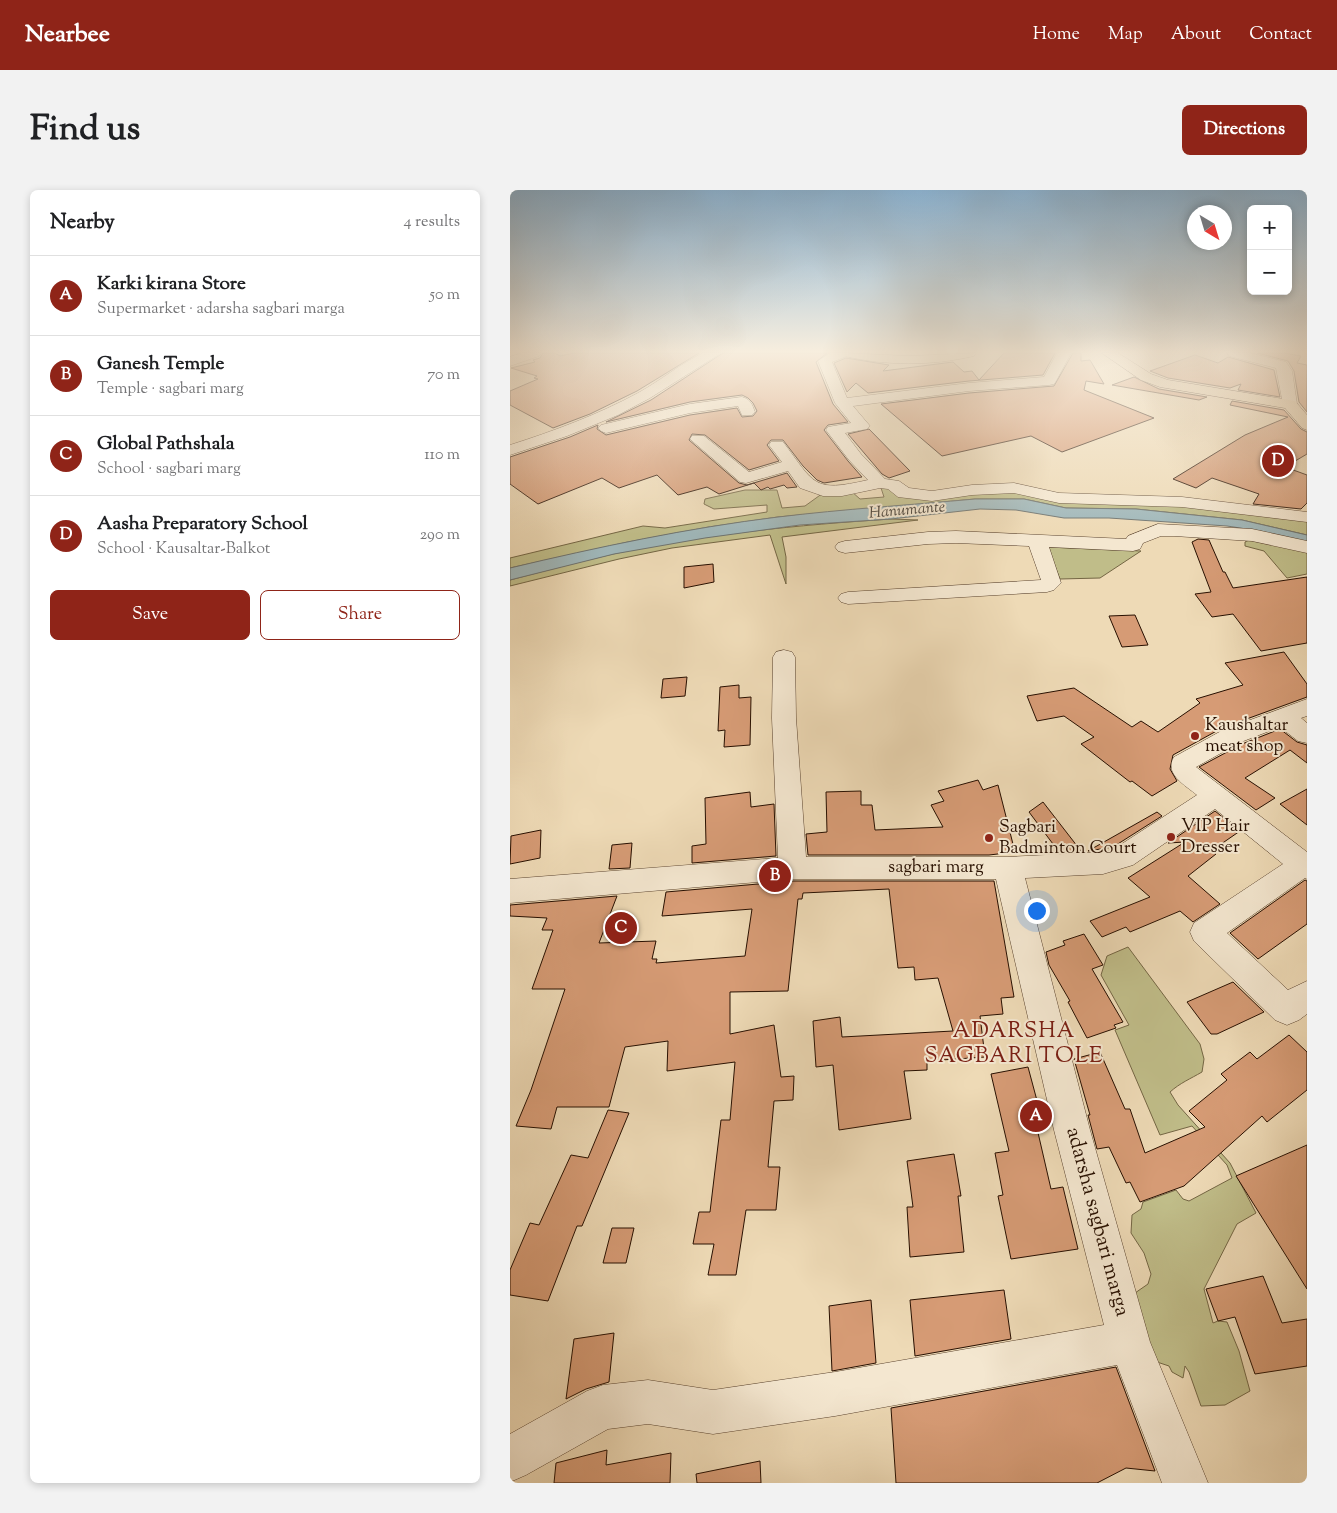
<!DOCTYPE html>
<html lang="en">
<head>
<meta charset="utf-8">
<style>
  body { margin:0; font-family:"Sorts Mill Goudy",serif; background:#f2f2f2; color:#202124 }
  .controls { position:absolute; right:15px; top:15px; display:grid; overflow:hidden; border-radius:8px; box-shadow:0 2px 8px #0003 }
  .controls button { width:45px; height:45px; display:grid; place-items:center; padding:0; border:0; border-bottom:1px solid #e0e0e0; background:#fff; color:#202124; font:25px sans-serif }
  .compass { position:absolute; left:677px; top:15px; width:45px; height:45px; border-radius:50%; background:#fff; box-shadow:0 2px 8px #0003; rotate:142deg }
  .you { position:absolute; left:526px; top:720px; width:18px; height:18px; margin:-12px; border:4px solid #fff; border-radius:50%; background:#1a73e8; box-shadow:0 0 0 8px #1a73e833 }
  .badge { display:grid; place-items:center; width:32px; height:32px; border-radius:50%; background:#8f2418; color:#fff; font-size:16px; font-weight:700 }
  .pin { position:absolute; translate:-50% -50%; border:2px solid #fff; box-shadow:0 1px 5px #0006 }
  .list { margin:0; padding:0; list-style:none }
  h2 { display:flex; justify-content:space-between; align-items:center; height:65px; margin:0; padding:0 20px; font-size:21px }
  h2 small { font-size:16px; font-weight:400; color:#757577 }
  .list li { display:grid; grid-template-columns:32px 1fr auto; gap:15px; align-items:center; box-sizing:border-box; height:80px; padding:0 20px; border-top:1px solid #e0e0e0 }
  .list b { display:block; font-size:19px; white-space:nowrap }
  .list p { margin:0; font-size:16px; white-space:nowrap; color:#757577 }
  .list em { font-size:16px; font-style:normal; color:#757577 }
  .actions { display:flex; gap:10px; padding:15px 20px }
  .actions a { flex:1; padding:11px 0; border:1px solid #8f2418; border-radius:8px; text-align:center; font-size:18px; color:#8f2418 }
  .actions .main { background:#8f2418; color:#fff }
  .map { position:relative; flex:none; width:797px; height:1293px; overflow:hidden; border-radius:8px }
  header { display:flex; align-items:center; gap:30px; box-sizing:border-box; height:70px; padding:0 25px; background:#8f2418; color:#fff }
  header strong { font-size:24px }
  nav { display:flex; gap:28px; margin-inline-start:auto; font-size:18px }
  .intro { display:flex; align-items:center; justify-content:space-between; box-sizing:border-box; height:120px; padding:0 30px }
  h1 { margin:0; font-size:35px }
  .button { padding:12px 22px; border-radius:8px; background:#8f2418; color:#fff; font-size:18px; font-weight:700 }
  main { display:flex; gap:30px; padding:0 30px }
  aside { flex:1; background:#fff; border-radius:8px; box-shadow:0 2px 8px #0003 }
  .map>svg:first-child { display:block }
  .green { fill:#c0bd89; stroke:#746644 }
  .water { fill:#9fb7ba; stroke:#6f7470 }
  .building { fill:#d69b75; stroke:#270f00 }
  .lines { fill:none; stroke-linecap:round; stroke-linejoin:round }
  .minor-casing { stroke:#59422e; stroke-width:1 }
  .major-casing { stroke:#270f00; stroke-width:1 }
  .minor { fill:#f4e7d0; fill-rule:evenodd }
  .major { fill:#eedab6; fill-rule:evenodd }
  .poi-dot { fill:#8f2418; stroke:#f4e7d0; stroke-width:2 }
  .labels { text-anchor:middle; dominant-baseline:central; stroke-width:4; stroke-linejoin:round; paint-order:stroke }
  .far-water-label { font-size:16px; font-style:italic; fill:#514a41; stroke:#f4e7d0 }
  .poi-label { font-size:18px; fill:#270f00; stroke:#f4e7d0; text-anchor:start }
  .street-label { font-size:18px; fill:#270f00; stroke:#f4e7d0 }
  .near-street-label { font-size:21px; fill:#270f00; stroke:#f4e7d0 }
  .near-neighbourhood-label { font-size:22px; letter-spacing:1px; fill:#7a1f14; stroke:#f4e7d0 }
</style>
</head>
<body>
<header>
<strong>Nearbee</strong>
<nav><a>Home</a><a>Map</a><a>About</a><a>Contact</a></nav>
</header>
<div class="intro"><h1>Find us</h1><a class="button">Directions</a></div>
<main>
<aside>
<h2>Nearby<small>4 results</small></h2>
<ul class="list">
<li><span class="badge">A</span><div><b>Karki kirana Store</b><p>Supermarket · adarsha sagbari marga</p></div><em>50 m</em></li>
<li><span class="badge">B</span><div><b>Ganesh Temple</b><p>Temple · sagbari marg</p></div><em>70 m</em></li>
<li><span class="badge">C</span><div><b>Global Pathshala</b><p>School · sagbari marg</p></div><em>110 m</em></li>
<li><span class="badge">D</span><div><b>Aasha Preparatory School</b><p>School · Kausaltar-Balkot</p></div><em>290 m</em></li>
</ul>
<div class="actions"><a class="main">Save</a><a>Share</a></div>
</aside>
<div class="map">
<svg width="797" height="1293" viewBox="0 0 797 1293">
  <rect width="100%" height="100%" fill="#eedab6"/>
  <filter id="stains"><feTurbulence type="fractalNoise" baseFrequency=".004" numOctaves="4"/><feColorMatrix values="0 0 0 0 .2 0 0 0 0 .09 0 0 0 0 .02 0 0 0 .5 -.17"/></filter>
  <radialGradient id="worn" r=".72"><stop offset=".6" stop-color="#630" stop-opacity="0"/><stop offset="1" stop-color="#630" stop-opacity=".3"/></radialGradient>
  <g class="green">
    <path d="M370 295 391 304 484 300 661 313 797 330V345L732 330 626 319 556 318 514 309H465L268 327 199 337 118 352 0 378V368L133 336 155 338 257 322V315L204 319 194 314 195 309 235 300H267L272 318 295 316 313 303 341 301 350 309 374 307Z"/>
    <path d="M381 329 408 330 272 347 276 367V394L260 345 162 358 109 369 0 396V390C34 381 68 372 103 364 194 344 288 335 381 329Z"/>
    <path d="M739 350 797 362V384L777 388 754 361 735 356V352Z"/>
    <path d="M537 357 631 361 590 388 550 389Z"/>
    <path d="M618 757 690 854 694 869 692 882C680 889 670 893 660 902L668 915 720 973 746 1023 727 1034 694 1099 703 1133 708 1131 717 1132 729 1161 740 1201 715 1215 691 1216 679 1182 675 1176 673 1188 662 1182 659 1176 644 1171 625 1103 638 1094 641 1084 634 1063 621 1043 622 1025 631 1019 633 1012 666 1000 673 1009 679 1011 722 988 717 975 682 936 650 945 605 840 619 835 591 785 597 766Z"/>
  </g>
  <path class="water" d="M465 309H514L556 318 626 319 732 330 797 345V352L750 341 717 336 599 328H554L506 320 470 319 381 329 290 335 195 348 104 364 0 390V378C88 357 178 338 268 327 334 319 400 315 465 309Z"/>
  <g class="building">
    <path d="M33 163H45L50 166 64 163H189L127 201 80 224 43 238 0 215V201L28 189 24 188 27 186 1 178 25 172 23 170 30 168Z"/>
    <path d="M213 163H317L306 172 323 214 338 232 318 235 314 240 338 271 352 287 314 293 307 290 293 276 273 250H261L257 255 269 271 239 280 195 245 182 244 179 250 229 293 237 295 277 283 287 297 277 298 274 295 260 299 258 297 251 300 244 293 209 304 197 297 168 305 147 285 109 298 92 288 28 314 0 294V267L60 247 88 235 87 239 96 245 180 225 227 218 232 227 243 226 247 221 243 213 238 208 232 205 180 212 96 232 141 210Z"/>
    <path d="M494 163H545L533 185 459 191 358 203 346 193 337 202 324 173 336 168 379 175 373 181 443 172 454 182 462 181 469 190Z"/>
    <path d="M563 163H571V171L580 170 594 194 576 191 574 200 644 228 552 262 521 246 432 266 371 214 459 203 544 196Z"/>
    <path d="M747 163H774L791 166 787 173 797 175V222L789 212 784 181 778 171Z"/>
    <path d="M685 165 708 173 718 167 764 180 770 207 728 200 731 194 720 198 658 188 640 181Z"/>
    <path d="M624 187 649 199 697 207 689 210 602 195Z"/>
    <path d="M722 211 774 220 791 239 797 242V264L775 277 797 285V313L791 319 743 314 749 304 702 288 686 298 663 289 735 245 778 227 720 215Z"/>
    <path d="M359 239 400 281 379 288 372 284 338 244Z"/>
    <path d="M688 349 699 350 713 382H715L723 398 797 387V453L751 461 723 424 702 427 685 404 701 402 682 352Z"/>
    <path d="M203 374 204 392 174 398V377Z"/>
    <path d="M625 425 638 455 612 457 599 426Z"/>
    <path d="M774 462 797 494V507L712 538 663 565 660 579 667 591 642 606 622 591 620 592 571 554 584 547 554 526 527 531 517 506 564 498 622 537 631 531 648 542 690 513 686 509 733 495 715 473Z"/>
    <path d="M177 487 175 506 151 508 153 489Z"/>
    <path d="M229 495V508L241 507 240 555 214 557 215 540 208 541 210 497Z"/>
    <path d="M770 539 787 552 797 555V573L780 560 735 588 765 608 746 620 689 577 732 554Z"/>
    <path d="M468 590 473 600 488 595 505 662 479 665H298L296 644 317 642 316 602 351 601V615H362L365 640 433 637 421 615 434 611 428 601Z"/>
    <path d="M797 599V635L770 614Z"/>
    <path d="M240 602 241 617 264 614 266 666 182 673V656L196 654 195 608Z"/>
    <path d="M533 612 571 661 549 662 519 622Z"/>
    <path d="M705 621 730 641 701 661 706 664 678 686 710 714 683 732 670 721 620 742 616 737 592 747 580 731 640 707 618 688 675 652 658 653Z"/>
    <path d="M647 622 652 626 603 657 578 661Z"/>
    <path d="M31 640 30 668 0 674 1 646Z"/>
    <path d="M122 653 120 678 99 679 102 655Z"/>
    <path d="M795 690 797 691V734L748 769 720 743Z"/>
    <path d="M283 691H484L504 807 491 808 493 824 470 826 475 867 417 871V880L394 881 401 929 329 940 323 875 306 877 303 831 330 827 332 847 443 841 428 788 405 790 404 777 388 778 379 699 293 703 292 709H288L278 801 220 802V844L264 835 271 887 284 886 283 910 264 911 258 977H270L266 1020H236L226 1085H198L204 1054H183L189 1022H200L211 930H220L225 872 157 881 158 851 115 857 99 917H47L41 939 6 936 21 900 55 799H22L43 740H32L37 728 0 726V715L107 706 89 753 146 751 142 769H147L146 773 235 766 242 719 152 726 156 702Z"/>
    <path d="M574 744 593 775 582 779 613 832 604 835 606 838 577 848 558 812 560 811 539 775 536 762 555 755 553 751Z"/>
    <path d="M723 792 754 822 707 844H701L677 812Z"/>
    <path d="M779 845 797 862V900L757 932 752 926 674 996 630 1012 620 992 616 993 599 957 587 959 578 925H580L564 869 590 862 615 919H620L635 963 695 937 679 921 717 890 711 884 740 862 747 869Z"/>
    <path d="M518 877 533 933 526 934 541 999 553 997 568 1059 501 1069 488 1006 493 1005 485 963 499 961 481 884Z"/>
    <path d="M98 920 119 923 72 1036H67L38 1111 0 1105V1080L20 1033 29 1035 61 965 78 968Z"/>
    <path d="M797 955V1099L726 986Z"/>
    <path d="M444 964 451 1006H448L454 1062 400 1067 397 1017H403L397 971Z"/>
    <path d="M102 1038H124L116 1073H93Z"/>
    <path d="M753 1086 772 1133 797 1129V1176L745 1184 725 1127 708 1131 696 1099Z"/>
    <path d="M494 1100 501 1149 405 1166 400 1110Z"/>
    <path d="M361 1110 366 1173 322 1181 319 1116Z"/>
    <path d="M104 1143 99 1192 76 1199 56 1209 64 1149Z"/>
    <path d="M606 1177 645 1281 616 1278 587 1293H386L381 1218Z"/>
    <path d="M97 1260 96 1275 161 1263 160 1293H44L46 1273Z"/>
    <path d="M250 1271 251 1293H187L186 1284Z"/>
  </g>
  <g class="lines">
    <defs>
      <g id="minor">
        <path d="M12 163H31L29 166 0 176V167Z"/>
        <path d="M193 163H211L140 208 108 225 57 246 0 265V255C44 241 87 225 128 203 150 191 170 174 193 163Z"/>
        <path d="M320 163H339L337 166 322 172 337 208 459 193 534 187 547 163H561L546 191 544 194 539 195 459 201 343 216 360 236 357 239 335 243 351 264 375 289 389 291 399 298 422 301 462 295 504 293 549 303 672 307 797 322V332L672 317 549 313 504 303 462 305 422 311 388 307 378 299 370 298 332 306H313L290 298 278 281 236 293 230 292 180 249 182 246H194L239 282 272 272 259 255 261 252H273C305 294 302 303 358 290L339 270 316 240 318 237 341 233 325 213 308 171Z"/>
        <path d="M717 163H740L776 172 782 181 787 214 785 217H775L773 214 766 178 719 166Z"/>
        <path d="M232 207C240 209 242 214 245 222L242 225H232L228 216 180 223 96 243 91 241 88 238 91 235 180 214Z"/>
        <path d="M648 334 742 339 797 351V363L742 351 664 346H651L633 353 630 359 623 361 539 357 551 393 544 400 537 402 338 414 331 412 328 408 331 404 338 402 531 390 519 356 446 353 418 354 335 363 328 361 325 357 328 353 335 351 418 342 446 341 616 349 618 346Z"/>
        <path d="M274 460 282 462 285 467 286 528 296 667H498L593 662 604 659 687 605C675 595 654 584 664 567L713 540 797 509V526L791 528 797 533V553L788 551 770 537 731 552 686 577 797 662V689L795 688 717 743 778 800 797 791V824L789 830 777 835 765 830 684 751 680 742 684 733 773 674 705 619 623 675 593 684 515 688 580 940 640 1152 698 1293H652L607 1175 325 1226 203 1244 138 1234 98 1239 16 1285 0 1292V1244L77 1201 93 1195 138 1190 203 1200 325 1182 594 1135 544 940 486 689H283L0 713V689L268 668 262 528 263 467 266 462Z"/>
      </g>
      <g id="major">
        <path d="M332 163 399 166 466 163 464 166C421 176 377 176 334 166Z"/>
        <path d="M592 163H608L641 184 658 190 785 211 797 225V240L792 238 775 218 650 197 631 190Z"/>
      </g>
    </defs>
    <use href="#minor" class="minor-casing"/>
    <use href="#major" class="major-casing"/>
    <use href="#minor" class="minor"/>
    <use href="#major" class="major"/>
  </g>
  <linearGradient id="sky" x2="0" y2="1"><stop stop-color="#8bb5d6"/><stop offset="0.47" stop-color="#f7eede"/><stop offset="1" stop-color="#f7eede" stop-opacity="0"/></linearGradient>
  <rect width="797" height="344" fill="url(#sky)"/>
  <g class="poi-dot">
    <circle cx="685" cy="546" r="5"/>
    <circle cx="661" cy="647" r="5"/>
    <circle cx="479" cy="648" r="5"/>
  </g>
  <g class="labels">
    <g class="far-water-label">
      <text transform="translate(397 321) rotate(-5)">Hanumante</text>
    </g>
    <g class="poi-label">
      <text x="695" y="536">Kaushaltar<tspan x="695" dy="21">meat shop</tspan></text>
      <text x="671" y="637">VIP Hair<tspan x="671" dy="21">Dresser</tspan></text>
      <text x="489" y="638">Sagbari<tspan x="489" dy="21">Badminton Court</tspan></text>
    </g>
    <g class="street-label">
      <text x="426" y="678">sagbari marg</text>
    </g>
    <g class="near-street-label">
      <text transform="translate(587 1032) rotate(75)">adarsha sagbari marga</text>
    </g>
    <g class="near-neighbourhood-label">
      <text x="504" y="842">ADARSHA<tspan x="504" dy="25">SAGBARI TOLE</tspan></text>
    </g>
  </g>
  <rect width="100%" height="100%" filter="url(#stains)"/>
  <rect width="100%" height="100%" fill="url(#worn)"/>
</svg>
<div class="controls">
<button>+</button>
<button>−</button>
</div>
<svg class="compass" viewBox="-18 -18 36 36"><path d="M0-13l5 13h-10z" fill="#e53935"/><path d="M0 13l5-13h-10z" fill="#757577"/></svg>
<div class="you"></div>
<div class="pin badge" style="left:526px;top:926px">A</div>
<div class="pin badge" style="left:265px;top:686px">B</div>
<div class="pin badge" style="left:111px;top:738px">C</div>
<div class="pin badge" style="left:768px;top:271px">D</div>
</div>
</main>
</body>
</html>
